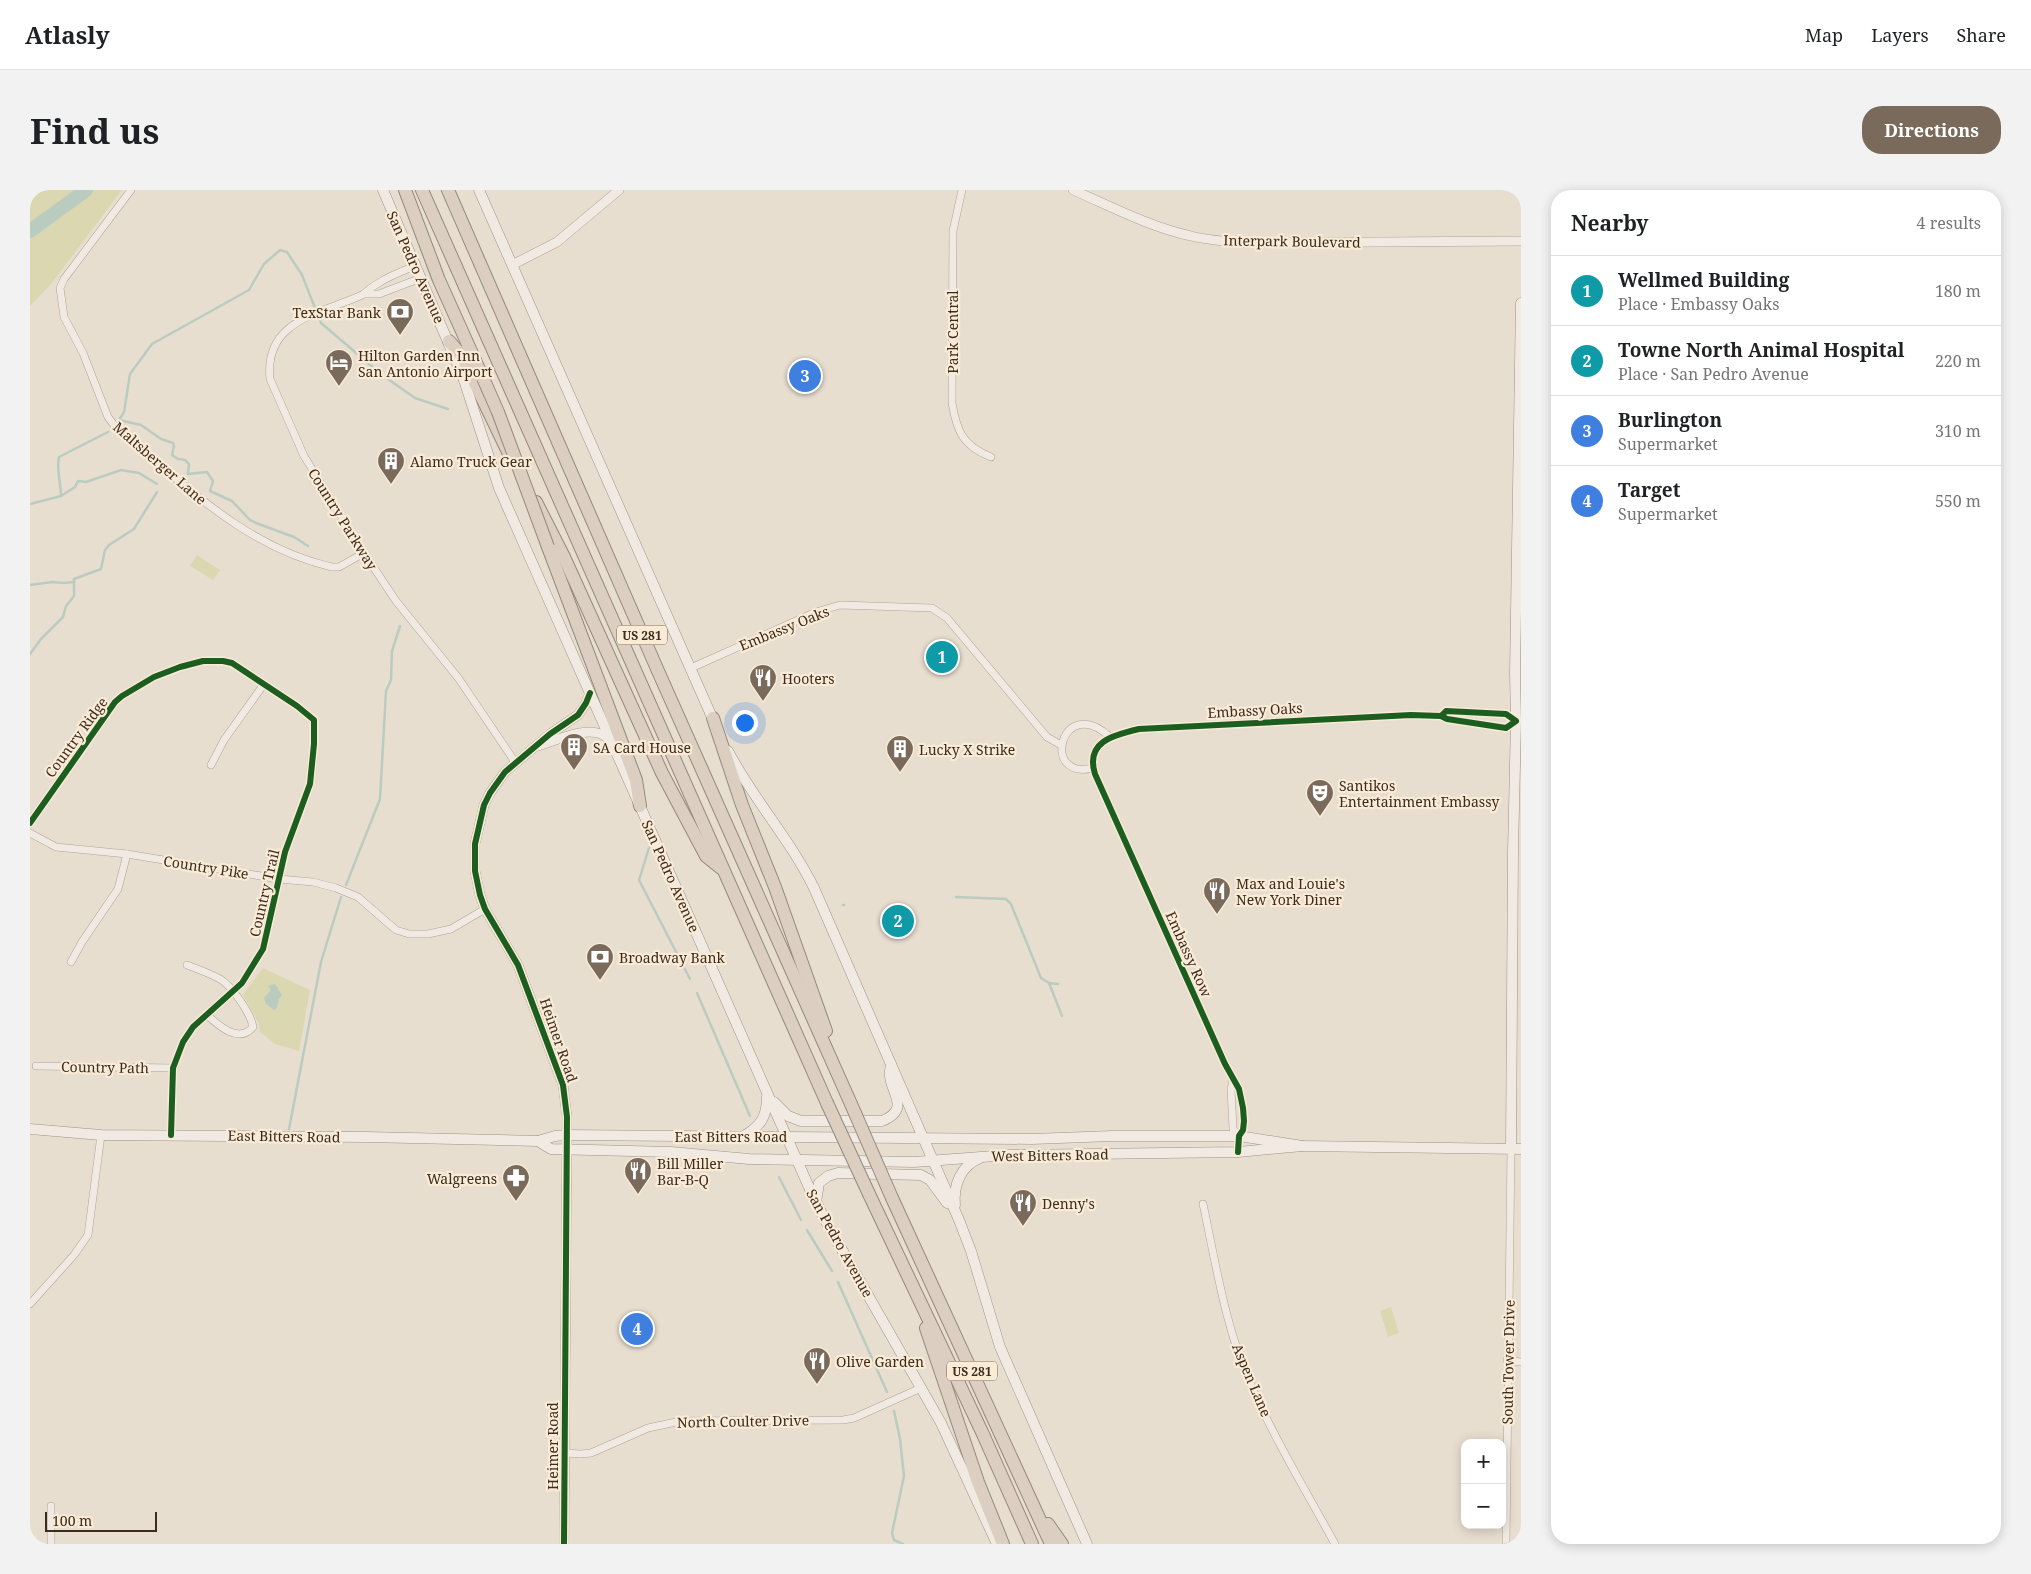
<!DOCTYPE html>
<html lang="en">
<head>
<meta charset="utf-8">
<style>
  body { margin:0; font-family:"Noto Serif",serif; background:#f2f2f2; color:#202124 }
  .controls { position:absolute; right:15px; bottom:15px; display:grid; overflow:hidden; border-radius:10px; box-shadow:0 2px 12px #0003 }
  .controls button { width:45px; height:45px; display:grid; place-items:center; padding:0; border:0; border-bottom:1px solid #e0e0e0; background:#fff; color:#202124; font:25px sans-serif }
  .scale { position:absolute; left:15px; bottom:12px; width:112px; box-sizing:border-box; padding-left:5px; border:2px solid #3e2b1e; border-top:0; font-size:14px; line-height:18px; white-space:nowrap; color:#3e2b1e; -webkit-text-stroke:4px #f9ebd6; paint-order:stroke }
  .you { position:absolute; left:714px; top:532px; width:18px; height:18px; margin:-12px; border:4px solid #fff; border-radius:50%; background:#1a73e8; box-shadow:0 0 0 8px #1a73e833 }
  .badge { display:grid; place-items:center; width:32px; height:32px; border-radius:50%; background:#7a6a5c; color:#fff; font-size:16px; font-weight:700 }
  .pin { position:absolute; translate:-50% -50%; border:2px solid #fff; box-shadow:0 1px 5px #0006 }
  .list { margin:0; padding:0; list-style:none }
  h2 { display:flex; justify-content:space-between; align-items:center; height:65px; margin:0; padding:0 20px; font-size:21px }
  h2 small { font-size:16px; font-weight:400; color:#757577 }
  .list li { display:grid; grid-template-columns:32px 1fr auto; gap:15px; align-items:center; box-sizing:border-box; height:70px; padding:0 20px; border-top:1px solid #e0e0e0 }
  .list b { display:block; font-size:19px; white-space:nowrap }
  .list p { margin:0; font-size:16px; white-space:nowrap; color:#757577 }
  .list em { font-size:16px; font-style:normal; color:#757577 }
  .map { position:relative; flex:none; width:1491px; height:1354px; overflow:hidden; border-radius:20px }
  header { display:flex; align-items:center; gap:30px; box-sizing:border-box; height:70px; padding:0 25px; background:#fff; border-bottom:1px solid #e0e0e0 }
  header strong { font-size:24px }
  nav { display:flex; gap:28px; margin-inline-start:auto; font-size:18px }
  .intro { display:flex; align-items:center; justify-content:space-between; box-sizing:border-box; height:120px; padding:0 30px }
  h1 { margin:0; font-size:35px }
  .button { padding:12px 22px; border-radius:20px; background:#7a6a5c; color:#fff; font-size:18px; font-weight:700 }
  main { display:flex; gap:30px; padding:0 30px }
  aside { flex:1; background:#fff; border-radius:20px; box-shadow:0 2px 12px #0003 }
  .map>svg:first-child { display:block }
  .green { fill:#dbd7b1 }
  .water { fill:#baccc0 }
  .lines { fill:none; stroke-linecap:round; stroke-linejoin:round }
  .stream { stroke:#baccc0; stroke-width:2.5 }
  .river { stroke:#baccc0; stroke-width:14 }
  .minor-casing { stroke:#ada398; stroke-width:8 }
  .tertiary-casing { stroke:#ada398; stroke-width:10 }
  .secondary-casing { stroke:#9d9388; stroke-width:11 }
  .motorway-casing { stroke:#93897f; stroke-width:14 }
  .minor { stroke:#f0eae2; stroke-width:7 }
  .tertiary { stroke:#f0eae2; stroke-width:9 }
  .secondary { stroke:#f0eae2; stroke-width:10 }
  .motorway { stroke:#dccec0; stroke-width:12 }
  .motorway-bridge-casing { stroke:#93897f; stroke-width:14; stroke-linecap:butt }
  .motorway-bridge { stroke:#dccec0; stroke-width:12 }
  .cycleway-casing { stroke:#f9ebd6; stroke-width:9 }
  .cycleway { stroke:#1b5e20; stroke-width:6 }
  .labels { text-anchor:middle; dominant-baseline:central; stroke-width:4.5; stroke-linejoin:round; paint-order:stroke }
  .shield { fill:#f9ebd6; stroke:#766555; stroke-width:1 }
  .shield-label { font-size:12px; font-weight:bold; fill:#3e2b1e }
  .street-label { font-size:14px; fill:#3e2b1e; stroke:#f9ebd6 }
  .poi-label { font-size:14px; fill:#3e2b1e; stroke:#f9ebd6; text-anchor:start }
</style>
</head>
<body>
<header>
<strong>Atlasly</strong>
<nav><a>Map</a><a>Layers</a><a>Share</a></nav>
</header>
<div class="intro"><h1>Find us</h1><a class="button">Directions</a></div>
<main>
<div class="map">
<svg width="1491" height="1354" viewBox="0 0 1491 1354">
  <rect width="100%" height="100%" fill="#e8ded0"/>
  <g class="green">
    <path d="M0 0H92L22 93 0 116Z"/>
    <path d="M167 365 190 380 183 390 160 376Z"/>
    <path d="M233 778 280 800 269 861 245 854 230 842 229 834 213 805Z"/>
    <path d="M1361 1117 1369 1143 1358 1147 1350 1121Z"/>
  </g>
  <path class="water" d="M245 794 252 805 249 809 247 818 244 820 236 814 234 808 241 800 238 796Z"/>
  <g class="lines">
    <g class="stream">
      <path d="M31 306 45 297 48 291 56 292 91 280 109 283 127 294"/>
      <path d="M0 314 31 306C31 293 26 280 29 267L78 242"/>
      <path d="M278 356 264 347 226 333 220 330 202 311 180 301 183 291 177 282 158 284 159 274 155 270 148 269 142 265 144 256 143 253 131 249 111 235 89 230 94 222 100 184 122 154 219 100 234 74 250 60 257 62 272 85 291 133 352 185 385 208 418 219"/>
      <path d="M0 395 22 392 34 393 44 392"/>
      <path d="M0 464 11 449 33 427 36 416 44 406V389L71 379 75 360 79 355 104 339 127 302"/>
      <path d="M619 658 609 690 660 789"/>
      <path d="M316 695 350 609 356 501 361 490 362 461 370 436"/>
      <path d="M926 707 976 709 981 714 1011 788 1019 793 1032 826"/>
      <path d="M813 715H814"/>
      <path d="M1019 793 1028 794"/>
      <path d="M667 803 720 926"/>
      <path d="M259 939 291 772 311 707"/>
      <path d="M749 987 771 1030"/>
      <path d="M777 1040 802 1081"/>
      <path d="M808 1092 857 1202"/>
      <path d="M864 1221 870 1249 874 1286 862 1343 864 1350 873 1354"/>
    </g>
    <path class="river" d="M0 41 56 0"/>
    <defs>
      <g id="minor">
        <path d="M101 0 34 89 30 98 34 127 53 163 78 227 87 239C153 293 216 358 302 377H309L334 363"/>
        <path d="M932 0 923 41 922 213C927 242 933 256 961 267"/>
        <path d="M385 76C372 81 359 86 347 94 341 97 337 102 332 105 290 124 234 130 240 189L274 266 334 363 366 411 429 489 485 572"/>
        <path d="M334 104H349L391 88"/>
        <path d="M661 478 786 422 810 415 902 418 917 428 1017 547 1031 555"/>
        <path d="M181 575 194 550 234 494"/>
        <path d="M1063 578C1009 591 1032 502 1080 547"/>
        <path d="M0 633 85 512 92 506 124 487 150 477 173 471H193L202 473 267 516 284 530V554L280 594 255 662 233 759 212 793 163 837 153 852 143 878 141 945"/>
        <path d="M0 643 26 657 97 664 249 689 283 692 306 698 328 707 366 740 379 744H398L421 739 455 719"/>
        <path d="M41 772 52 752 88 699 97 664"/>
        <path d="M157 775C168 779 179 783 190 789 202 796 221 824 223 837 209 854 189 836 177 825"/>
        <path d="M6 876 143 878"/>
        <path d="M1203 890 1201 899 1203 939 1209 946"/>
        <path d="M1208 962 1209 946 1213 940 1214 931 1213 918 1209 899 1195 874 1065 584C1055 552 1083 545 1109 539L1381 525 1411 526 1417 529 1476 538 1486 531 1476 524 1416 521 1411 526"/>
        <path d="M1173 1014C1186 1074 1195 1136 1220 1193 1244 1248 1276 1301 1305 1354"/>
        <path d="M0 1114 44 1065 58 1045 71 945"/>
        <path d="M1477 1170 1491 1172"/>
        <path d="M534 1263 551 1264 561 1263 618 1238 651 1231 813 1230 824 1228 891 1198"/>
        <path d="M21 1354V1316"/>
        <path d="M1476 1354 1481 959"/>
      </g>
      <g id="tertiary">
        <path d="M1043 0C1082 17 1120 37 1161 46 1181 51 1202 52 1222 53L1491 51"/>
        <path d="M482 75 527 52 589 0"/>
        <path d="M508 556C528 550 565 531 580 551"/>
        <path d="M534 1354 537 927 533 895 488 775 455 719 450 705 445 681V654L454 615 460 603 475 582 520 544 548 525 556 513 560 503"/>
      </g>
      <g id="secondary">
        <path d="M353 0 433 187 469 298 778 995 795 1030 911 1233 967 1354"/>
        <path d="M449 0 685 534"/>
        <path d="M698 561C723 609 760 649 784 698L929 1030 941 1061 970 1157 1057 1354"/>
        <path d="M744 912 758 926 771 931H852C881 919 861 903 860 886 859 882 861 877 861 874"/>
        <path d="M0 939 71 945 336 947 508 951 525 946 537 945 1002 949 1082 946H1209L1272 956"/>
        <path d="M715 945C731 936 737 926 737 907"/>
        <path d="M508 951 521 959 641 962 719 969 884 972 978 965 1208 962 1272 956 1491 959"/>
        <path d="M1481 959 1483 662 1486 531 1485 483 1491 113"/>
        <path d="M786 1012 789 993 798 986 808 983 891 985 900 990 917 1013"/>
        <path d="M925 1015C923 996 931 975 950 968"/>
      </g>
      <g id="motorway">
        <path d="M375 0 409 90 453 188"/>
        <path d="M392 0 797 913"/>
        <path d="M418 0 628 481 821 914"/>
        <path d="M419 151 432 166 479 264"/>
        <path d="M506 312 534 367 632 583 676 666 691 678"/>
        <path d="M518 357 606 590 610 616"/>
        <path d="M683 528 712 615 745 697 796 841"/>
        <path d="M839 1004 952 1242 1002 1354"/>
        <path d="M862 1008 1021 1354"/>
        <path d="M896 1138 948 1292 973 1354"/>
        <path d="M1018 1334 1032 1354"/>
      </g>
    </defs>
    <use href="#minor" class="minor-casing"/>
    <use href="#tertiary" class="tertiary-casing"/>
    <use href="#secondary" class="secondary-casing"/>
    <use href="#motorway" class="motorway-casing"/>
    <use href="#minor" class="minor"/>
    <use href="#tertiary" class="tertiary"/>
    <use href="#secondary" class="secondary"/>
    <use href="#motorway" class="motorway"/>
    <defs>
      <g id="motorway-bridge">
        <path d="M453 188 468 222 518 357"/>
        <path d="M797 913 839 1004"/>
        <path d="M821 914 862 1008"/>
      </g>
    </defs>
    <use href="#motorway-bridge" class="motorway-bridge-casing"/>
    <use href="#motorway-bridge" class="motorway-bridge"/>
    <defs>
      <g id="cycleway">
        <path d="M0 633 85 512 92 506 124 487 150 477 173 471H193L202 473 267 516 284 530V554L280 594 255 662 233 759 212 793 163 837 153 852 143 878 141 945"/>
        <path d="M1208 962 1209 946 1213 940 1214 931 1213 918 1209 899 1195 874 1065 584C1055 552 1083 545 1109 539L1381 525 1411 526 1417 529 1476 538 1486 531 1476 524 1416 521 1411 526"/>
        <path d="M534 1354 537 927 533 895 488 775 455 719 450 705 445 681V654L454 615 460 603 475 582 520 544 548 525 556 513 560 503"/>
      </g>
    </defs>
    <use href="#cycleway" class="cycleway-casing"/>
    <use href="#cycleway" class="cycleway"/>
  </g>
  <defs>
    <symbol id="bank-pin" viewBox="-11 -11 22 30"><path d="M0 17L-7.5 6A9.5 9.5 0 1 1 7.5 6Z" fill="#7a6a5c" stroke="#f9ebd6"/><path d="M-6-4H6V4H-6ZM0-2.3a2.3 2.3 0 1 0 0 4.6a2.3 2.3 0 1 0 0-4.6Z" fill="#fff"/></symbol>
    <symbol id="hotel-pin" viewBox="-11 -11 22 30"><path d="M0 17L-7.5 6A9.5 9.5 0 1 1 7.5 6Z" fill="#7a6a5c" stroke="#f9ebd6"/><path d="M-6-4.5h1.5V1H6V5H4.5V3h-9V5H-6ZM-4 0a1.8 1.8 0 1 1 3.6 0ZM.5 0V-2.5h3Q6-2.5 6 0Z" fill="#fff"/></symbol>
    <symbol id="building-pin" viewBox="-11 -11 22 30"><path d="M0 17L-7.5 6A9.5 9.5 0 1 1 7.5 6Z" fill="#7a6a5c" stroke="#f9ebd6"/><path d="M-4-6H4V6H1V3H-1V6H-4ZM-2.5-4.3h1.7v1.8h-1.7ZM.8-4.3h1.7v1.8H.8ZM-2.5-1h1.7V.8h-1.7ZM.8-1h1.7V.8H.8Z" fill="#fff"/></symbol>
    <symbol id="restaurant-pin" viewBox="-11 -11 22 30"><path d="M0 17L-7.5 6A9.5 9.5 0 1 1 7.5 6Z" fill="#7a6a5c" stroke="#f9ebd6"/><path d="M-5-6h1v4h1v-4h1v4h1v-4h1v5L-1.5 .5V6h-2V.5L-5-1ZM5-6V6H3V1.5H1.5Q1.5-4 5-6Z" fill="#fff"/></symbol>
    <symbol id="theatre-pin" viewBox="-11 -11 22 30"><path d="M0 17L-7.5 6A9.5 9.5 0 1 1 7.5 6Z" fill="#7a6a5c" stroke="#f9ebd6"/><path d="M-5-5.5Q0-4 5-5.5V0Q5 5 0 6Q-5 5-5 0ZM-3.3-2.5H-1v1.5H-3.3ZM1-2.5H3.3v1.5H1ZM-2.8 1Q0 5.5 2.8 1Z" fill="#fff"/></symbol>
    <symbol id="pharmacy-pin" viewBox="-11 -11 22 30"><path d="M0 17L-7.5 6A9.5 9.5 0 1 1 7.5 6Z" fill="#7a6a5c" stroke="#f9ebd6"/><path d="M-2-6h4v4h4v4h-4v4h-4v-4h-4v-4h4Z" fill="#fff"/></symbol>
  </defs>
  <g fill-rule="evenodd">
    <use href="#bank-pin" x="354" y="106" width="32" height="43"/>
    <use href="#hotel-pin" x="293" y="157" width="32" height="43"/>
    <use href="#building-pin" x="345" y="255" width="32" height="43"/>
    <use href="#restaurant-pin" x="717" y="472" width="32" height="43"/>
    <use href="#building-pin" x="528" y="541" width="32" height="43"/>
    <use href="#building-pin" x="854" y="543" width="32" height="43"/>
    <use href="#theatre-pin" x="1274" y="587" width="32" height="43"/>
    <use href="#restaurant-pin" x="1171" y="685" width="32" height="43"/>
    <use href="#bank-pin" x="554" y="751" width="32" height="43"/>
    <use href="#restaurant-pin" x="592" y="965" width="32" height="43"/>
    <use href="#pharmacy-pin" x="470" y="972" width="32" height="43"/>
    <use href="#restaurant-pin" x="977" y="997" width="32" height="43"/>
    <use href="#restaurant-pin" x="771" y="1155" width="32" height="43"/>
  </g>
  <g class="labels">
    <g class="shield">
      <rect x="587" y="435.5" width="50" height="19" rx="4"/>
      <rect x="917" y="1171.5" width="50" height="19" rx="4"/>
    </g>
    <g class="shield-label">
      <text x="612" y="445">US 281</text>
      <text x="942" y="1181">US 281</text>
    </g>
    <g class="street-label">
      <text transform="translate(1262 51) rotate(1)">Interpark Boulevard</text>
      <text transform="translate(386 77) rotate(66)">San Pedro Avenue</text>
      <text transform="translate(922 142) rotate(-90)">Park Central</text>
      <text transform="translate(130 273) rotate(41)">Maltsberger Lane</text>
      <text transform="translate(313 329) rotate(58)">Country Parkway</text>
      <text transform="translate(754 438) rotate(-22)">Embassy Oaks</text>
      <text transform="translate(1225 520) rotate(-3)">Embassy Oaks</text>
      <text transform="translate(46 547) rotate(-54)">Country Ridge</text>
      <text transform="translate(176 677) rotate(9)">Country Pike</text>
      <text transform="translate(641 686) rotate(66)">San Pedro Avenue</text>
      <text transform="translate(234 703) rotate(-77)">Country Trail</text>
      <text transform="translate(1159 764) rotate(66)">Embassy Row</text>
      <text transform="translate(529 850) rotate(71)">Heimer Road</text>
      <text transform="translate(75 877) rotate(1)">Country Path</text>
      <text transform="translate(254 946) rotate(1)">East Bitters Road</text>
      <text x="701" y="946">East Bitters Road</text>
      <text transform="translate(1020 965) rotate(-1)">West Bitters Road</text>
      <text transform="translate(810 1053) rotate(61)">San Pedro Avenue</text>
      <text transform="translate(1478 1172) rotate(-89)">South Tower Drive</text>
      <text transform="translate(1222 1190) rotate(67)">Aspen Lane</text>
      <text transform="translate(713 1231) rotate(-1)">North Coulter Drive</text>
      <text transform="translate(522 1256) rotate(-90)">Heimer Road</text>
    </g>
    <g class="poi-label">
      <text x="351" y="122" text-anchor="end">TexStar Bank</text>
      <text x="328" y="165">Hilton Garden Inn<tspan x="328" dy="16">San Antonio Airport</tspan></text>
      <text x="380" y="271">Alamo Truck Gear</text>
      <text x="752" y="488">Hooters</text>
      <text x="563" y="557">SA Card House</text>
      <text x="889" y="559">Lucky X Strike</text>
      <text x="1309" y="595">Santikos<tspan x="1309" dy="16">Entertainment Embassy</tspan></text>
      <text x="1206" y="693">Max and Louie's<tspan x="1206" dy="16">New York Diner</tspan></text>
      <text x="589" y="767">Broadway Bank</text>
      <text x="627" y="973">Bill Miller<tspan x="627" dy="16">Bar-B-Q</tspan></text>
      <text x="467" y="988" text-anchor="end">Walgreens</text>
      <text x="1012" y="1013">Denny's</text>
      <text x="806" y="1171">Olive Garden</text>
    </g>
  </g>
</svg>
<div class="controls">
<button>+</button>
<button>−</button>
</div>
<div class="scale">100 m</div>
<div class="you"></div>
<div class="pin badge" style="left:912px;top:467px;background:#0f9aa8">1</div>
<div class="pin badge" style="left:868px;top:731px;background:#0f9aa8">2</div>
<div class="pin badge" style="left:775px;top:186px;background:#3f7fe0">3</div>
<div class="pin badge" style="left:607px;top:1139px;background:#3f7fe0">4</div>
</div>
<aside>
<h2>Nearby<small>4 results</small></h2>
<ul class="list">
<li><span class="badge" style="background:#0f9aa8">1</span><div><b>Wellmed Building</b><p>Place · Embassy Oaks</p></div><em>180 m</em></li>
<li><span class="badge" style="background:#0f9aa8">2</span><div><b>Towne North Animal Hospital</b><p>Place · San Pedro Avenue</p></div><em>220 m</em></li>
<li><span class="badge" style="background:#3f7fe0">3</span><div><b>Burlington</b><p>Supermarket</p></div><em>310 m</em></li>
<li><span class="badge" style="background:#3f7fe0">4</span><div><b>Target</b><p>Supermarket</p></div><em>550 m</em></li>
</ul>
</aside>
</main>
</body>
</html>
